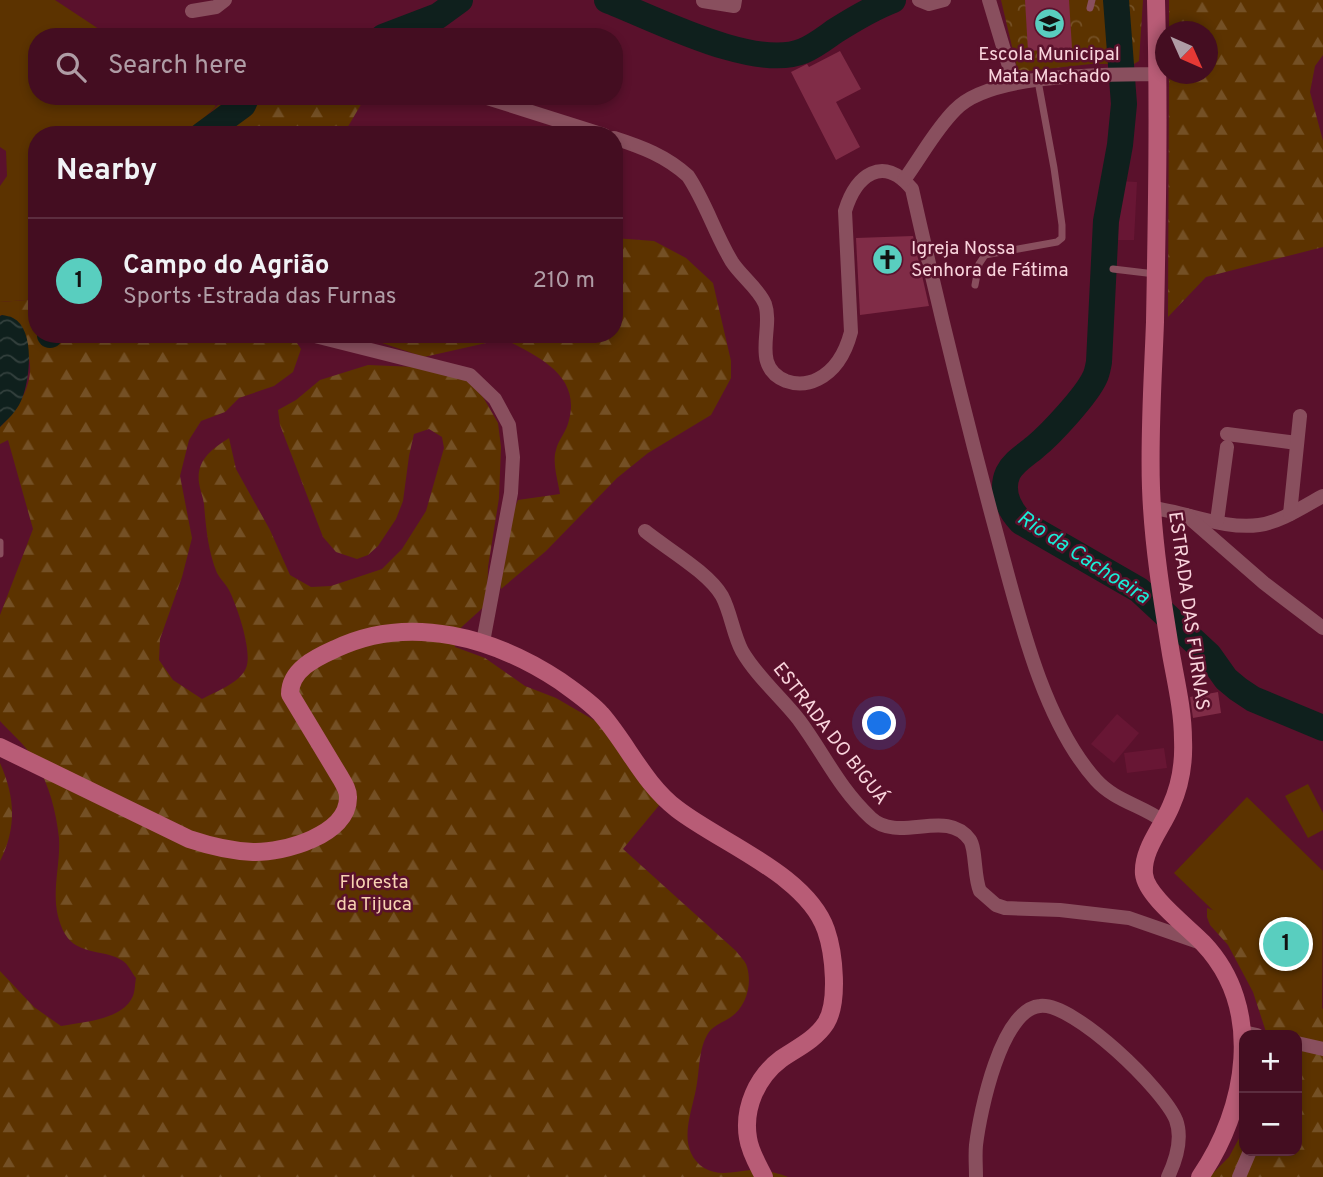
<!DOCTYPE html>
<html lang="en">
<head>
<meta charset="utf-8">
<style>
  body { margin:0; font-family:Overpass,sans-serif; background:#4b162a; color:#f1f3f6 }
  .controls { position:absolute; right:21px; bottom:21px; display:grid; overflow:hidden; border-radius:14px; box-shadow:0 4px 10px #0003 }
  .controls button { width:63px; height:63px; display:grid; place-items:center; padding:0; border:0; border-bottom:2px solid #5c2d3f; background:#440d21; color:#f1f3f6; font:35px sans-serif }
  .compass { position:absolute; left:1155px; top:21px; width:63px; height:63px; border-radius:50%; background:#440d21; box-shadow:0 4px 10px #0003; rotate:135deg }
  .you { position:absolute; left:880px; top:724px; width:24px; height:24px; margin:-18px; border:5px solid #fff; border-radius:50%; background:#1a73e8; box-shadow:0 0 0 10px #1a73e833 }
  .badge { display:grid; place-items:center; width:46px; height:46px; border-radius:50%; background:#59cebf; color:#111; font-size:23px; font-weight:700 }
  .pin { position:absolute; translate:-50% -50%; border:4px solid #fff; box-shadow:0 2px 7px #0006 }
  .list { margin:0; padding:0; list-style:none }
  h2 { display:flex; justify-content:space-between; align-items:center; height:91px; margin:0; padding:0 28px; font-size:30px }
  h2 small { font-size:23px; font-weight:400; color:#af9ca5 }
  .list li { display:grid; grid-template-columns:46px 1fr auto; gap:21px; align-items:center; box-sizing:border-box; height:126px; padding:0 28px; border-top:2px solid #5c2d3f }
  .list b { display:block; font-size:26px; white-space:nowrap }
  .list p { margin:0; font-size:23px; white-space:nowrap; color:#af9ca5 }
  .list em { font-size:23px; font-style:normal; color:#af9ca5 }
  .icon { flex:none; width:38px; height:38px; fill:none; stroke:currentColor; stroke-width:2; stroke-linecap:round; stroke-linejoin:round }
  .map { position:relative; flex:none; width:1323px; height:1177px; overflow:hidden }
  .search { position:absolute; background:#440d21; box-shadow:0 4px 10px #0003; left:28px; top:28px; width:595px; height:77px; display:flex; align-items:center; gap:18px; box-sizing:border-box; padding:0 24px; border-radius:28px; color:#af9ca5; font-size:26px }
  .panel { position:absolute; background:#440d21; box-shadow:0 4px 10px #0003; left:28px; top:126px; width:595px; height:217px; border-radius:28px }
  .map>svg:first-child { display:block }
  .built { fill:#681634 }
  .grass { fill:#5c3300 }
  .forest { fill:url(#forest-firs) }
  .park { fill:url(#park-crowns) }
  .water { fill:url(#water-waves) }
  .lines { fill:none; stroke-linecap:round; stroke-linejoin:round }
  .river { stroke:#0f201d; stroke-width:26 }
  .building { fill:#802c47 }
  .lane { stroke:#894f5e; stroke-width:7 }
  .street { stroke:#894f5e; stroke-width:14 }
  .secondary { stroke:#b85c76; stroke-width:18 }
  .labels { text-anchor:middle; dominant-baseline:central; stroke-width:5; stroke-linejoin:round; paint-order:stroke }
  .poi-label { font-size:19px; fill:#f9d4dc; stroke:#5a112c }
  .street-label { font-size:19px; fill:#f9d4dc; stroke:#5a112c }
  .park-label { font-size:19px; fill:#f6d2b1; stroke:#5a112c }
  .water-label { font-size:21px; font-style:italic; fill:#19edd8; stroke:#5a112c }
</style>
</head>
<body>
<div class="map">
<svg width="1323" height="1177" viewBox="0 0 1323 1177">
  <defs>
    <pattern id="forest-firs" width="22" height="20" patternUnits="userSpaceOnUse" patternTransform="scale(1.75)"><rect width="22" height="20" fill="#5c3300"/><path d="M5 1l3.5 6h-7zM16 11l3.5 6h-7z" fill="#745025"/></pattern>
    <pattern id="park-crowns" width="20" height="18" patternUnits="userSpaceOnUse" patternTransform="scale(1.75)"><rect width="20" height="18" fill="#5c3300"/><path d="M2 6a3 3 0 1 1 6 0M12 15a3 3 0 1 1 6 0" fill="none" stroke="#745025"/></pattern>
    <pattern id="water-waves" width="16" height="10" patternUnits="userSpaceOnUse" patternTransform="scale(1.75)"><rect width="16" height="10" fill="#0f201d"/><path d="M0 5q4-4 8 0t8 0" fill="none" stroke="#33403d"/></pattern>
  </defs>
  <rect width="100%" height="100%" fill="#5a112c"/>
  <g class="built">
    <path d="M1118 181 1137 182 1134 240H1108Z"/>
    <path d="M1117 714 1139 733 1114 763 1091 744Z"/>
    <path d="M1164 748 1167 768 1127 773 1124 753Z"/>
  </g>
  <g class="grass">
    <path d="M0 0H55L111 37H37V96H201L216 106 188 135H37V292L27 300 0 302V186L7 176 6 151 0 147Z"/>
    <path d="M1308 784 1323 813V830L1308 838 1285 796Z"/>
    <path d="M1247 797 1323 871 1322 1015 1174 873Z"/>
  </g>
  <g class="forest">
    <path d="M1169 0H1323V55L1315 66 1310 92 1323 141V247L1206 277 1168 317 1169 74H1208V32L1169 31Z"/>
    <path d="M227 96H366L343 135H188Z"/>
    <path d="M614 238 654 241 686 258 713 283 731 361V378L711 415 648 453 617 478 546 551 501 589C498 559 505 528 518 500L560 494C558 481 552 462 556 450 558 440 567 431 569 420 581 375 537 356 504 339L424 357 373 340 352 341 333 334H614Z"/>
    <path d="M37 292V334H291L301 349 293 372 274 386 239 398 225 412 201 421 189 440 180 476 192 538 182 577 160 639 159 660 173 680 202 699C215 692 240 683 246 668 253 652 237 606 229 590 226 584 220 579 217 573 208 551 206 528 204 504 203 497 200 490 199 483 196 460 212 449 229 438L236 469 270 530 290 575 311 587 331 586 382 569 402 549 426 511 444 448 442 437 429 429 414 434 409 456 403 501 396 519 378 546 368 555 357 559 336 552 323 537 280 425 278 410 296 400 320 380 368 365 416 367 467 380 483 397 498 423 501 447 499 498 488 567 487 604 455 633V647L485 658 525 686 556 698 611 730 661 803 623 849 736 951C739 955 744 960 746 964 753 982 747 1006 731 1017 724 1022 714 1025 709 1032 698 1048 700 1070 696 1089 691 1115 676 1149 704 1168 719 1177 736 1171 751 1170 763 1169 777 1173 788 1177H0V971L34 1007 61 1026C83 1022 123 1020 133 996 135 991 135 983 136 978 132 973 128 964 123 961 106 949 78 956 65 934 47 901 61 871 59 838 56 809 47 776 29 752 21 741 9 731 0 721V615L33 529 8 440 0 444V427C17 411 35 383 29 358 27 347 9 325 2 315L0 316V302L27 300Z"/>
    <path d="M0 763C15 797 17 827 0 861Z"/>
    <path d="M1207 908 1215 911 1323 1009V1177H1209L1229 1157 1244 1129V1151H1297V1035H1267L1253 992 1228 945 1210 925 1207 917Z"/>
  </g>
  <path class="park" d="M1001 0H1143L1139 61 1134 64H1091L1018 72Z"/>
  <path class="water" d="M2 315C6 316 10 316 13 318 36 329 30 383 21 401 16 412 8 419 0 427V316Z"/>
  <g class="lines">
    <g class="river">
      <path d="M607 0C654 18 754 71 803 51 815 46 825 38 835 31 854 19 872 8 893 0"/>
      <path d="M1116 0 1124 104 1120 145 1106 221 1099 362C1098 367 1097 373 1095 377 1087 395 1051 434 1035 447 1026 455 1014 461 1008 473 1000 491 1009 509 1021 522L1139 590 1209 655 1226 679 1238 689 1253 699 1323 728"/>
      <path d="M383 37 438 16 460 0"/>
      <path d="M202 135 243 105 247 96"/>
      <path d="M50 335V334"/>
    </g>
  </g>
  <g class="building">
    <path d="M1025 0H1069L1072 48 1028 51Z"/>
    <path d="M840 51 861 89 836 102 860 147 836 160 791 72 807 64 809 67Z"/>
    <path d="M913 236 929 306 860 315 856 238Z"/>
    <path d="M1218 692 1221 713 1193 718 1190 697Z"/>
  </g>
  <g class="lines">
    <g class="lane">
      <path d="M1090 8 1092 0"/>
      <path d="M1113 269 1155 274"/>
      <path d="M975 285 979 264 985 255 1057 242 1062 238V225L1054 168 1038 81"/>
      <path d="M0 542V554"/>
    </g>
    <g class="street">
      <path d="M919 0 929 4 944 0"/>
      <path d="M989 0 1014 83"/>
      <path d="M703 1 734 6 735 0"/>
      <path d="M192 11 216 7 225 0"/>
      <path d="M481 96 604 135"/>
      <path d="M614 138C642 147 666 156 688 176 706 203 715 234 732 262 741 276 759 289 765 304 774 329 750 366 786 381 797 385 808 384 818 379 836 370 846 351 851 332L845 211C856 175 883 154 912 189 938 305 966 420 997 535 1018 612 1042 720 1096 780 1115 801 1141 805 1163 821"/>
      <path d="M904 180C921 157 935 130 955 110 990 72 1107 75 1158 74"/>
      <path d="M307 334 470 375 495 399 509 425 513 457 511 493 483 642"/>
      <path d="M1227 434 1297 443"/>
      <path d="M1152 508C1187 512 1224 530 1259 525 1281 522 1304 506 1323 496"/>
      <path d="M1290 514 1300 416"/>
      <path d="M1186 515 1264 583 1323 628"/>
      <path d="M1217 521 1227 447"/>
      <path d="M645 531C667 549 708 572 722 596 731 613 733 634 742 651 757 677 781 697 799 720 825 755 838 787 871 818 899 844 947 807 970 840 976 849 974 878 980 891L996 905 1005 908 1060 910 1129 918 1201 943"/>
      <path d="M1243 1032 1257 1035"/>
      <path d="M1297 1043 1323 1049"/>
      <path d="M976 1177C976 1166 975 1155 976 1145 980 1112 1001 1009 1040 1006 1074 1002 1164 1090 1176 1120 1183 1139 1176 1160 1168 1177"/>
      <path d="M1239 1177 1250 1151"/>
    </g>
    <g class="secondary">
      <path d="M1156 0C1159 107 1157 214 1155 322 1153 377 1149 433 1151 488 1153 544 1162 599 1171 654 1176 682 1183 711 1183 740 1184 762 1180 786 1171 806 1162 828 1142 850 1144 874 1146 896 1188 927 1203 943 1265 1008 1247 1109 1200 1177"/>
      <path d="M0 747 189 839C210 846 230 851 253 852 283 853 349 835 348 797 348 790 344 784 340 777L290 694C290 670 315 658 335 649 410 613 495 638 560 681 575 692 589 701 601 714 628 745 644 784 677 809 721 843 807 875 826 930 834 953 839 1002 826 1023 815 1040 797 1048 781 1059 757 1077 743 1108 748 1138 750 1152 758 1165 764 1177"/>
    </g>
  </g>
  <defs>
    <symbol id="school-disc" viewBox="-11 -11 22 22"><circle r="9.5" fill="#59cebf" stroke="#5a112c"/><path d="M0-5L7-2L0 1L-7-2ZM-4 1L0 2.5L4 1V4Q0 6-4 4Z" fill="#111"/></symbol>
    <symbol id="church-disc" viewBox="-11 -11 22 22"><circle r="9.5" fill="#59cebf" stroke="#5a112c"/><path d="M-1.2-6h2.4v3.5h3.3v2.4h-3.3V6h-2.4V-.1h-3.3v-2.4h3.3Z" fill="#111"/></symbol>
  </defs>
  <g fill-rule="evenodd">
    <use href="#school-disc" x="1032" y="6" width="35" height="35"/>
    <use href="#church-disc" x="870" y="242" width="35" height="35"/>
  </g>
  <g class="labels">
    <g class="poi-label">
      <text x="1049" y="55">Escola Municipal<tspan x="1049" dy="22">Mata Machado</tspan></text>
      <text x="911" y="249" text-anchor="start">Igreja Nossa<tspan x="911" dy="22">Senhora de Fátima</tspan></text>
    </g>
    <g class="street-label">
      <text transform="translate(1188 611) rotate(82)">ESTRADA DAS FURNAS</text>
      <text transform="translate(830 734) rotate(52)">ESTRADA DO BIGUÁ</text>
    </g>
    <g class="park-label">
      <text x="374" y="883">Floresta<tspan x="374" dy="22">da Tijuca</tspan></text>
    </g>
    <g class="water-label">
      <text transform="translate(1083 558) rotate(33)">Rio da Cachoeira</text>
    </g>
  </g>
</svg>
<div class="controls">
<button>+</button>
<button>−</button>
</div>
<svg class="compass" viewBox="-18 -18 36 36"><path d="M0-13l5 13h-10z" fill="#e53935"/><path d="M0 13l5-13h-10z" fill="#af9ca5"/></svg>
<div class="you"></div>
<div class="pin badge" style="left:1286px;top:944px">1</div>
<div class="search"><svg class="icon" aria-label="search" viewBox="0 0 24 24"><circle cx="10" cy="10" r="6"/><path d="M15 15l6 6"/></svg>Search here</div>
<section class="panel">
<h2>Nearby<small></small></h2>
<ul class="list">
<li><span class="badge">1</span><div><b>Campo do Agrião</b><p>Sports · Estrada das Furnas</p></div><em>210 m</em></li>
</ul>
</section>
</div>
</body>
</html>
